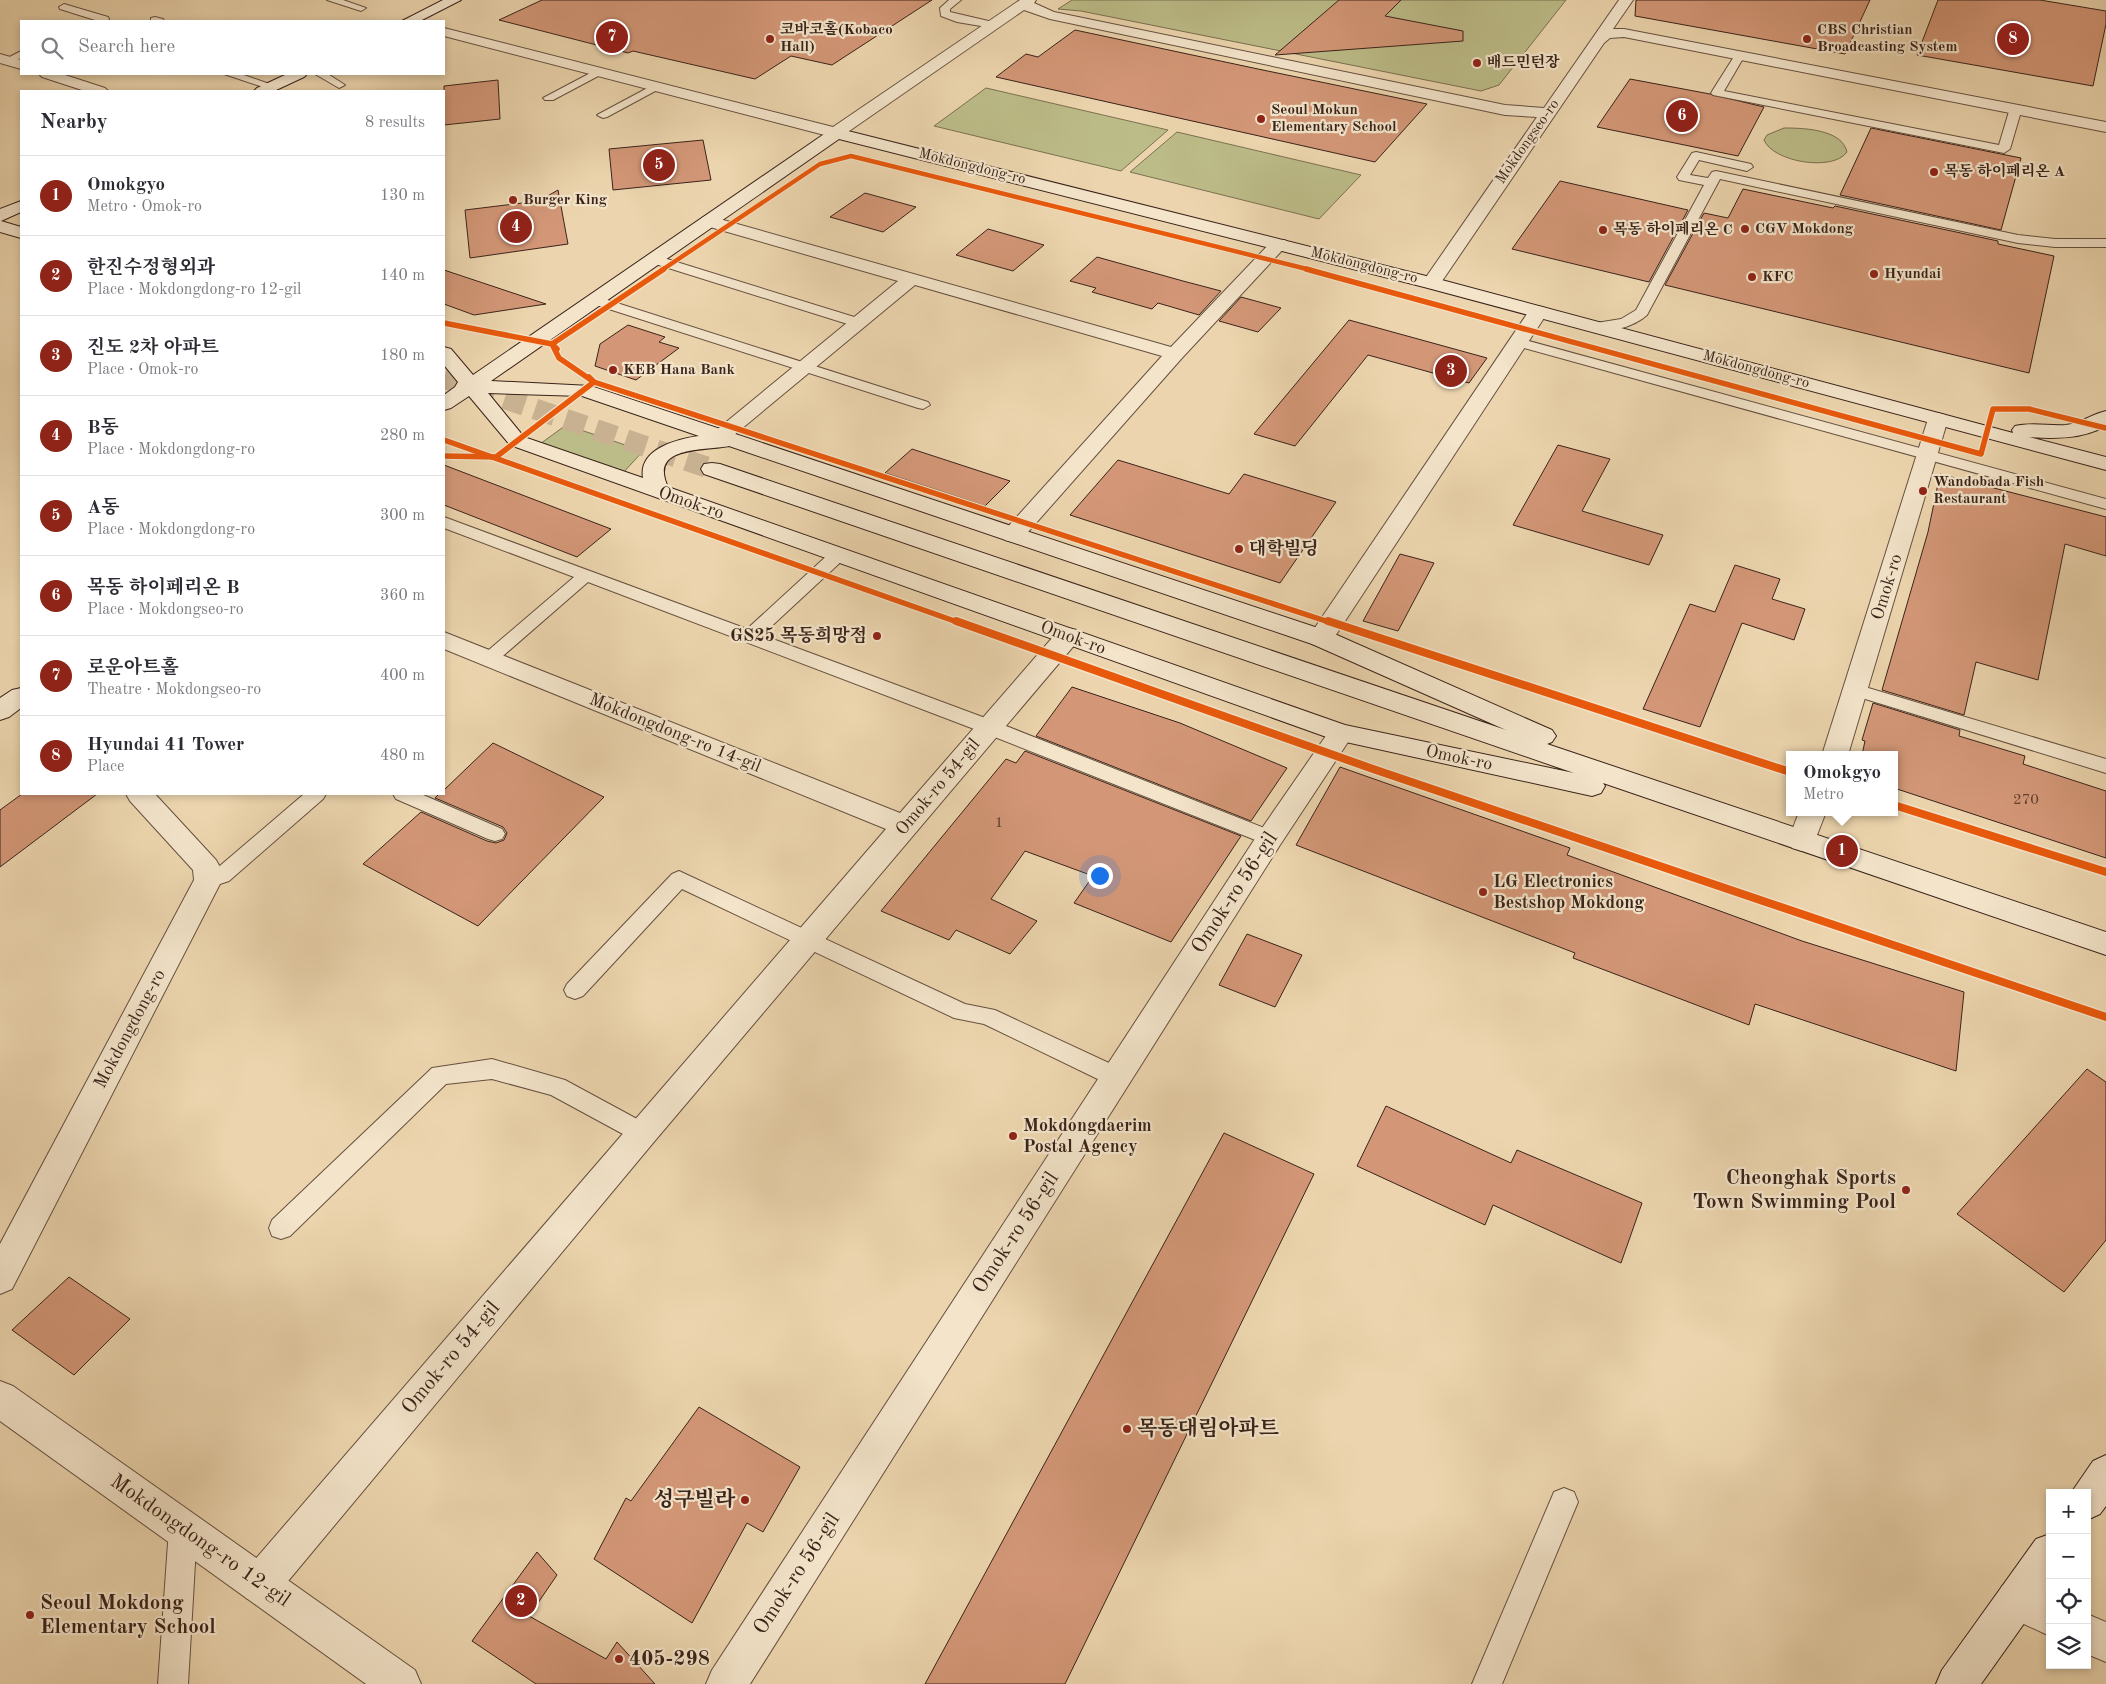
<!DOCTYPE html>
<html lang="en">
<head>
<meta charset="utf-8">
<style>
  body { margin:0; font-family:"Old Standard TT","Noto Serif KR",serif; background:#f2f2f3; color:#2b2b33 }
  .controls { position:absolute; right:15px; bottom:15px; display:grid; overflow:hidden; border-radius:0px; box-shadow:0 2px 8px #0003 }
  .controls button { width:45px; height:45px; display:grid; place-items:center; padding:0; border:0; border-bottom:1px solid #e1e1e2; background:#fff; color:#2b2b33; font:25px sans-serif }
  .you { position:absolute; left:1099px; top:875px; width:18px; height:18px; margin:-12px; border:4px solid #fff; border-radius:50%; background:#1a73e8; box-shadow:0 0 0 8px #1a73e833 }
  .badge { display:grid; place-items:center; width:32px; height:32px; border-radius:50%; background:#8f2418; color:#fff; font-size:16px; font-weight:700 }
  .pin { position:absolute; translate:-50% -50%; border:2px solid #fff; box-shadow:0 1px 5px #0006 }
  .popup { position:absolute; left:1786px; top:751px; width:112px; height:65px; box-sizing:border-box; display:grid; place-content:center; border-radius:0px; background:#fff; filter:drop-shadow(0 1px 4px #0005); font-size:16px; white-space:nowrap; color:#7c7c81 }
  .popup b { font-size:19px; color:#2b2b33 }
  .popup::after { content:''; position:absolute; left:50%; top:100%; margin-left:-10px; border:10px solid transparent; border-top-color:#fff }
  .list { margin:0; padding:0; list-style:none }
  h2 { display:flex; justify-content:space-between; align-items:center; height:65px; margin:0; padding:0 20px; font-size:21px }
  h2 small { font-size:16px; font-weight:400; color:#7c7c81 }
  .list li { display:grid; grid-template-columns:32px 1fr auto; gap:15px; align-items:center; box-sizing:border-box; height:80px; padding:0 20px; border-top:1px solid #e1e1e2 }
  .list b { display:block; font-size:19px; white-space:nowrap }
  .list p { margin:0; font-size:16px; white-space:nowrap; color:#7c7c81 }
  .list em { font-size:16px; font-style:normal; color:#7c7c81 }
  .icon { flex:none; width:28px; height:28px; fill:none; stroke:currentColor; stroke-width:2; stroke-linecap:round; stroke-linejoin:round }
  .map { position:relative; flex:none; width:2106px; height:1684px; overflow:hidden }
  .search { position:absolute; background:#fff; box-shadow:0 2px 8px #0003; left:20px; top:20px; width:425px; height:55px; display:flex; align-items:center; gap:12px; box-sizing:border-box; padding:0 18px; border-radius:0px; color:#7c7c81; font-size:19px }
  .panel { position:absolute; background:#fff; box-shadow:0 2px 8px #0003; left:20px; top:90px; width:425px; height:705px; border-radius:0px }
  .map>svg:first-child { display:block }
  .green { fill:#bcbc88; stroke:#7b7051 }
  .building { fill:#d39777; stroke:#3a231a }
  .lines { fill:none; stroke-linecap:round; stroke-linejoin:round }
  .secondary-tunnel { stroke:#c8b190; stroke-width:21; stroke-dasharray:21 11; stroke-linecap:butt }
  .service-casing { stroke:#66503f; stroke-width:2 }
  .minor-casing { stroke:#66503f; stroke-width:2 }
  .tertiary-casing { stroke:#66503f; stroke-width:2 }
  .secondary-casing { stroke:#3a231a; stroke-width:2 }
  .service { fill:#f3e4ca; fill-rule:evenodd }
  .minor { fill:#f3e4ca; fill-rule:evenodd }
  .tertiary { fill:#f3e4ca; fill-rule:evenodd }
  .secondary { fill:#f3e4ca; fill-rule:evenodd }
  .cycleway-far2-casing { stroke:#f3e4ca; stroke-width:6 }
  .cycleway-far1-casing { stroke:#f3e4ca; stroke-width:8 }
  .cycleway-casing { stroke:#f3e4ca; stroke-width:11 }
  .cycleway-far2 { stroke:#e8590c; stroke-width:4.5 }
  .cycleway-far1 { stroke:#e8590c; stroke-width:5.5 }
  .cycleway { stroke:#e8590c; stroke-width:8 }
  .poi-dot { fill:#8f2418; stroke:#f3e4ca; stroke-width:2 }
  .labels { text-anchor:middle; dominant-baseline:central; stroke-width:4.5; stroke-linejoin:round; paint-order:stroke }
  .far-poi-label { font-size:15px; font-weight:bold; fill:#3a231a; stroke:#f3e4ca; text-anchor:start }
  .far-street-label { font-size:15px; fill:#3a231a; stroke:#f3e4ca }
  .number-label { font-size:15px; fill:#604031 }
  .street-label { font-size:18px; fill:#3a231a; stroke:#f3e4ca }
  .poi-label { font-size:18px; font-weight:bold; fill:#3a231a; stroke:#f3e4ca; text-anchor:start }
  .near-street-label { font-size:21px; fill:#3a231a; stroke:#f3e4ca }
  .near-poi-label { font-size:21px; font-weight:bold; fill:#3a231a; stroke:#f3e4ca; text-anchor:start }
</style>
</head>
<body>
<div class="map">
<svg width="2106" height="1684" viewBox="0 0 2106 1684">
  <rect width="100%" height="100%" fill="#ecd5ae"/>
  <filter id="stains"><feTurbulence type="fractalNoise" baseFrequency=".004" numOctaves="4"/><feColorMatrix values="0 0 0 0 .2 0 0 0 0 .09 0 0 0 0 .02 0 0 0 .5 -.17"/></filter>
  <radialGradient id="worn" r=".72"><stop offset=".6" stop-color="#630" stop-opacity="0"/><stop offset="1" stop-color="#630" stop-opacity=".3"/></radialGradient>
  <g class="green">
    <path d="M1072 0H1566L1499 85 1481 91 1081 11 1058 9Z"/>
    <path d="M986 88 1168 130 1121 171 934 126Z"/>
    <path d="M1784 128C1803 128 1842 129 1847 152 1833 172 1773 162 1764 140L1767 135Z"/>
    <path d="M1177 132 1361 175 1319 219 1130 172Z"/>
    <path d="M566 425 643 451 622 474 540 444Z"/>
  </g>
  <g class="building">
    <path d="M542 0H932L832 65 791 56 755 79 633 51 628 53 499 20Z"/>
    <path d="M1339 0H1401L1385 16 1463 31V41L1275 55Z"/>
    <path d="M1636 0H1870L1845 54 1635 16Z"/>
    <path d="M1938 0H2040L2106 11V24L2093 86 1917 55Z"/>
    <path d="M1075 30 1258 69 1427 104 1375 162 996 77 1026 54 1038 57Z"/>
    <path d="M1630 79 1710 94 1764 107 1738 156 1597 127Z"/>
    <path d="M498 80 500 119 444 125V86Z"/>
    <path d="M1871 128 2021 158 2001 230 1840 195Z"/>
    <path d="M703 140 711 180 613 190 609 149Z"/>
    <path d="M1560 181 1688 210 1649 282 1512 249Z"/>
    <path d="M1743 189 1833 208 1835 206 1998 241V244L2054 256 2029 373 1665 285 1704 213 1728 218Z"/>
    <path d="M558 190 568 244 470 258 465 210 539 201Z"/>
    <path d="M865 193 916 207 883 232 830 217Z"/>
    <path d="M988 229 1044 245 1013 271 956 255Z"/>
    <path d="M1097 257 1183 281 1221 291 1199 315 1158 303 1152 309 1092 292 1096 288 1070 281Z"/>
    <path d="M444 270 546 304 474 315 444 304Z"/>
    <path d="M1241 297 1281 308 1258 332 1219 321Z"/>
    <path d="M1349 320 1487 358 1469 383 1368 355 1295 446 1254 434Z"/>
    <path d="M628 325 665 337 659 342 679 348 636 380 595 366 600 344Z"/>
    <path d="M1558 445 1610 459 1582 511 1663 535 1649 565 1513 525Z"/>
    <path d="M912 449 1010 481 985 506 885 473Z"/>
    <path d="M1118 460 1229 494 1244 474 1336 502 1280 583 1070 515Z"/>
    <path d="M444 465 611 529 577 557 444 505Z"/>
    <path d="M1940 474 2106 517V556L2065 544 2038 680 1976 662 1964 715 1882 690 1928 532Z"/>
    <path d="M1400 554 1434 563 1398 631 1363 621Z"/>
    <path d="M1735 565 1780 579 1772 599 1805 609 1794 640 1742 623 1700 727 1643 709 1690 604 1715 612Z"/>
    <path d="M1072 687 1180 723 1287 768 1251 821 1036 736Z"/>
    <path d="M1873 703 1960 730 1959 736 2025 756 2023 764 2106 791V858L1894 788V755H1862L1865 741 1862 740Z"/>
    <path d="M493 743 604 797 478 926 363 864 421 812 487 841 496 843 504 840 507 833 503 827 435 798 439 794H444V790Z"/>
    <path d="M1025 751 1241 836 1171 942 1074 903 1093 876 1025 851 991 899 1037 921 1010 954 956 930 949 940 881 911 1006 759 1016 763Z"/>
    <path d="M1340 767 1570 848 1567 855 1802 941 1964 992 1956 1071 1755 1004 1749 1025 1573 958 1575 953 1296 845Z"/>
    <path d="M22 794H97L0 867V810Z"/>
    <path d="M1247 934 1302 955 1275 1007 1219 985Z"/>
    <path d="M2087 1069 2106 1082V1240L2064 1292 1957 1214Z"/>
    <path d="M1386 1106 1511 1163 1517 1150 1642 1203 1621 1263 1493 1205 1485 1225 1357 1166Z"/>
    <path d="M1224 1133 1314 1174 1065 1684H925Z"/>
    <path d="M69 1277 130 1319 74 1375 12 1330Z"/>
    <path d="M699 1407 800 1467 763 1532 747 1523 692 1623 594 1559 626 1498 631 1501Z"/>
    <path d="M537 1552 557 1575 529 1616 606 1659 617 1642 655 1684H536L472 1641Z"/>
  </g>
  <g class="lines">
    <path class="secondary-tunnel" d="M444 378 712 469"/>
    <defs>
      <g id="service">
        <path d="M327 0H343L366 8 361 11Z"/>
        <path d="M949 0H961L950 9V12L997 23 998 25 993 28 957 22 941 16 940 8Z"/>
        <path d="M64 4 108 17 109 19 108 21H94L95 20 60 9 59 7Z"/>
        <path d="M155 17 163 19 164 21H151V18Z"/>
        <path d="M21 51V58L7 64 2 61Z"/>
        <path d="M1740 52 1745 55 1724 91 1999 145 2010 108 2016 105 2022 108 2010 149 2004 153 1713 95 1711 93 1735 55Z"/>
        <path d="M598 69 604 72 602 74 553 100H545L543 98Z"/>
        <path d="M224 74H241L278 87 272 90Z"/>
        <path d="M315 74H328L345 85 339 88Z"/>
        <path d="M655 84 661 87 659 89 607 117 603 118 597 115Z"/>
        <path d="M1696 152 1751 164 1753 167 1747 171 1699 160 1690 175 1708 178 1712 172 1716 171 2018 235 2055 239H2106V247H2055L2018 243 1720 179 1647 315C1634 327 1608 334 1590 330L1588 327 1590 324 1621 319 1636 310 1704 185 1679 180 1677 177 1692 153Z"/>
        <path d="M654 255 864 320 866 323 859 327 854 326 649 262 647 259 649 256Z"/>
        <path d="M595 296 928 402 930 405 923 409 918 408 590 303 588 300Z"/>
        <path d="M1518 338 2106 499V509L1513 345 1511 342Z"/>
        <path d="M444 517 747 629 832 551H844L846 555 844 559 762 635 996 722 1277 833 1280 838 1277 843 1270 845 1263 843 982 732 588 582 496 662H484L481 658 484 654 574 577 444 528Z"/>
        <path d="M1855 684 2106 759V773L1849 694 1846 690 1849 686Z"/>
        <path d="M304 794H326L323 799 229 881 208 888 201 885 198 880 201 875 215 870Z"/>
        <path d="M393 794H421L502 829 505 834 502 839 495 841 488 839 396 799Z"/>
        <path d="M679 871 965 1004 995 1010 1124 1070 1127 1077 1124 1084 1116 1087 1108 1084 984 1024 954 1018 682 889 583 996 575 999 567 996 564 990 567 984 672 874Z"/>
        <path d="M492 1059 565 1080 650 1126 654 1133 650 1140 642 1143 634 1140 551 1095 492 1079 446 1084 290 1236 281 1239 272 1236 269 1228 272 1220 432 1068Z"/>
        <path d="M1564 1488 1574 1492 1578 1502 1502 1684H1472L1554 1492Z"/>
        <path d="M183 1515 193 1519 197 1529 188 1684H158L169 1529 173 1519Z"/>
      </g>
      <g id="minor">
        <path d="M0 54 21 60V69L0 63Z"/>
        <path d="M39 74H62L105 88 108 91H85L42 77Z"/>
        <path d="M709 216 1171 347 1273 240H1285L1288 244 1182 358 1021 540 1013 542 1005 540 1002 535 1005 530 1162 356 915 285 728 440 721 442 714 440 710 436 714 432 898 281 703 225 700 221 703 217Z"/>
        <path d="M1538 306 1545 308 1548 312 1330 644 1321 646 1312 644 1309 638 1312 632 1531 308Z"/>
        <path d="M1938 413 1945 415 1948 419 1848 755H1822L1928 419 1931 415Z"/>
        <path d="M1068 628 1077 630 1080 636 1077 642 653 1143 274 1598 260 1604 246 1598 240 1584 246 1570 886 829 444 649V632L900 813 1059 630Z"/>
        <path d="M1341 724 1350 727 1354 733 1350 739 1280 845 750 1684H706L712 1670 1260 831 1332 727Z"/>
        <path d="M126 794H155L216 860 220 867 222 880 12 1289 0 1294V1244L194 880 193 870 130 801Z"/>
        <path d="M1799 812H1826L1812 848 1802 851 1792 848 1788 841Z"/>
        <path d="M2016 1580 2050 1595V1636L2002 1614 1996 1600 2002 1586Z"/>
        <path d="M2087 1614 2106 1622V1662L2087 1654Z"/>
      </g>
      <g id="tertiary">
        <path d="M1020 0H1036L1034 3 1054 12 1505 105 1544 108 1619 0H1633L1613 29H1624L2106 122V132L1624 37 1610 38 1604 43 1438 287H1424L1422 283 1537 117 1505 115 1050 19 1024 10 842 136 836 138 444 36V28L833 127Z"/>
        <path d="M0 1381 13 1386 415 1670 421 1684H366L0 1421Z"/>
      </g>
      <g id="secondary">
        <path d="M443 0H461L420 21H402Z"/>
        <path d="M287 74H307L304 77 274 91H254L257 88Z"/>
        <path d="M836 128 1438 279 2013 433 2012 430 2015 426C2031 422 2049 426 2066 425 2081 423 2092 414 2106 411V426C2082 439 2055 439 2029 437L2106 457V470L1424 287 839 139 491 381 591 386 1330 632 1552 730 1556 736 1552 742 1547 744 2106 932V955L1603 783 1605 786 1601 793 1592 796 1332 739 510 445 469 396 451 408 444 410V395L455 387 458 382 444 365V347L451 349 473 375 830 130ZM488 393 582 396 699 436C677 439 638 449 643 478L524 437ZM729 446 1312 644 1506 730 720 464 712 463 704 464 701 469 704 474 1574 773 1345 725 668 487C648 445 706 451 729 446Z"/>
        <path d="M21 201V212L1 221 21 227V238L0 232V209Z"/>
        <path d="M21 688V708L9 717 0 720V698L12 690Z"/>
        <path d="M2106 1455V1506L2100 1514 2087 1520V1493H2071L2093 1461Z"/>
        <path d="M2050 1534V1587L1981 1684H1936L1942 1670 2036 1539Z"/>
      </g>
    </defs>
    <use href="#service" class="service-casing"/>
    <use href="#minor" class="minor-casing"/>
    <use href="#tertiary" class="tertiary-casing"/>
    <use href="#secondary" class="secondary-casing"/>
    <use href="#service" class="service"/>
    <use href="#minor" class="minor"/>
    <use href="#tertiary" class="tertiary"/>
    <use href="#secondary" class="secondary"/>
    <defs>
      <path id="cycleway-far2" d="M662 270 820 164 851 156 1311 270"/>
      <g id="cycleway-far1">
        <path d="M1306 269 1981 454 1993 409H2029L2106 428"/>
        <path d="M444 323 552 344 557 349"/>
        <path d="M589 377 594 382 1332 623"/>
        <path d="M444 440 960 623"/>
        <path d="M444 456 496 457 594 382 559 358 552 344 664 269"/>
      </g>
      <g id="cycleway">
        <path d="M956 621 1373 769 2106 1017"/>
        <path d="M1328 621 1790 772"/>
        <path d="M1894 805 2106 872"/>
      </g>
    </defs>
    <use href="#cycleway-far2" class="cycleway-far2-casing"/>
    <use href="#cycleway-far1" class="cycleway-far1-casing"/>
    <use href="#cycleway" class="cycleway-casing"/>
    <use href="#cycleway-far2" class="cycleway-far2"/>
    <use href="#cycleway-far1" class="cycleway-far1"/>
    <use href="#cycleway" class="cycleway"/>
  </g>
  <g class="poi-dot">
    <circle cx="770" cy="39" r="5"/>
    <circle cx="1807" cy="39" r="5"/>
    <circle cx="1477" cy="63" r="5"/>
    <circle cx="1261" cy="119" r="5"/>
    <circle cx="1934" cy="172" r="5"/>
    <circle cx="513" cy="200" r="5"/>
    <circle cx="1745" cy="229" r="5"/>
    <circle cx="1603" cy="230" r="5"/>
    <circle cx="1874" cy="274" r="5"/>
    <circle cx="1752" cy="277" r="5"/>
    <circle cx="613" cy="370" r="5"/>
    <circle cx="1923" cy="491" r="5"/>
    <circle cx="1239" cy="549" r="5"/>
    <circle cx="877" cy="636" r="5"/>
    <circle cx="1483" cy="892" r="5"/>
    <circle cx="1013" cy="1136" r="5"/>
    <circle cx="1906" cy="1190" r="5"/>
    <circle cx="1127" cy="1429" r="5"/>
    <circle cx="745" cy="1500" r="5"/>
    <circle cx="30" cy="1615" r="5"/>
    <circle cx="619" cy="1659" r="5"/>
  </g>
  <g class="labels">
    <g class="far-poi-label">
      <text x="780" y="30">코바코홀(Kobaco<tspan x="780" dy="17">Hall)</tspan></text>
      <text x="1817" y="30">CBS Christian<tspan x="1817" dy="17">Broadcasting System</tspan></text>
      <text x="1487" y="63">배드민턴장</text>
      <text x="1271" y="110">Seoul Mokun<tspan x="1271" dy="17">Elementary School</tspan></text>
      <text x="1944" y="172">목동 하이페리온 A</text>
      <text x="523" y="200">Burger King</text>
      <text x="1755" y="229">CGV Mokdong</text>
      <text x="1613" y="230">목동 하이페리온 C</text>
      <text x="1884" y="274">Hyundai</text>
      <text x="1762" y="277">KFC</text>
      <text x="623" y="370">KEB Hana Bank</text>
      <text x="1933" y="482">Wandobada Fish<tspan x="1933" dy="17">Restaurant</tspan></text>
    </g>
    <g class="far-street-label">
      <text transform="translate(1528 142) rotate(-55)">Mokdongseo-ro</text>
      <text transform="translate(972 167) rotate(14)">Mokdongdong-ro</text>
      <text transform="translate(1364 266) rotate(14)">Mokdongdong-ro</text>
      <text transform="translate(1756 370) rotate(15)">Mokdongdong-ro</text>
    </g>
    <g class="number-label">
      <text x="2026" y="800">270</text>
      <text x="999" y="823">1</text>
    </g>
    <g class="street-label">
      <text transform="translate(691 503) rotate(19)">Omok-ro</text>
      <text transform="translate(1887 587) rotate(-73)">Omok-ro</text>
      <text transform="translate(1073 638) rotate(20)">Omok-ro</text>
      <text transform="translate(675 733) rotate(22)">Mokdongdong-ro 14-gil</text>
      <text transform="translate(1459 758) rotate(12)">Omok-ro</text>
      <text transform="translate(938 787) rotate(-50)">Omok-ro 54-gil</text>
      <text transform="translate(130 1029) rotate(-62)">Mokdongdong-ro</text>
    </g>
    <g class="poi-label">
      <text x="1249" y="549">대학빌딩</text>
      <text x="867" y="636" text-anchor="end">GS25 목동희망점</text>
      <text x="1493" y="882">LG Electronics<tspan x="1493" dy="21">Bestshop Mokdong</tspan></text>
      <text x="1023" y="1126">Mokdongdaerim<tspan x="1023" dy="21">Postal Agency</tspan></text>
    </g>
    <g class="near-street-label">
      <text transform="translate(1235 893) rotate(-57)">Omok-ro 56-gil</text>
      <text transform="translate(1016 1233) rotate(-57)">Omok-ro 56-gil</text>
      <text transform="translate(451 1358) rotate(-50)">Omok-ro 54-gil</text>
      <text transform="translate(200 1541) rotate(35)">Mokdongdong-ro 12-gil</text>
      <text transform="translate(797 1574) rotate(-57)">Omok-ro 56-gil</text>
    </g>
    <g class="near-poi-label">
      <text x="1896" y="1178" text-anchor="end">Cheonghak Sports<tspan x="1896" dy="24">Town Swimming Pool</tspan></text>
      <text x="1137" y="1429">목동대림아파트</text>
      <text x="735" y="1500" text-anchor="end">성구빌라</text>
      <text x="40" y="1603">Seoul Mokdong<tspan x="40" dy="24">Elementary School</tspan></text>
      <text x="629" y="1659">405-298</text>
    </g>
  </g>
  <rect width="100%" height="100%" filter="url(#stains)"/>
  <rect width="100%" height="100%" fill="url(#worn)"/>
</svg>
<div class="controls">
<button>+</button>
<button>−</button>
<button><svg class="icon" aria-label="locate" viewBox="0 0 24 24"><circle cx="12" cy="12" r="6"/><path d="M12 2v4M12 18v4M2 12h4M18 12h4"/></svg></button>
<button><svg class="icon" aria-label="layers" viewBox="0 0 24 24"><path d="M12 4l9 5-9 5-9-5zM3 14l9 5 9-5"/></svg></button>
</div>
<div class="you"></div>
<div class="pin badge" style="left:1842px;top:851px">1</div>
<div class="popup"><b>Omokgyo</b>Metro</div>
<div class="pin badge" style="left:521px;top:1601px">2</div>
<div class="pin badge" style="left:1451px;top:371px">3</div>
<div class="pin badge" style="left:516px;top:227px">4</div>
<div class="pin badge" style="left:659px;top:165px">5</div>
<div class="pin badge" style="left:1682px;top:116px">6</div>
<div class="pin badge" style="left:612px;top:37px">7</div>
<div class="pin badge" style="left:2013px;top:39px">8</div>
<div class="search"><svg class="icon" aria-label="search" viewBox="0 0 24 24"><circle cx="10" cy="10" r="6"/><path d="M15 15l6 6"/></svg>Search here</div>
<section class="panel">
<h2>Nearby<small>8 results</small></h2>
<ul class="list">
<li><span class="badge">1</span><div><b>Omokgyo</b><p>Metro · Omok-ro</p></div><em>130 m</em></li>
<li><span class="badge">2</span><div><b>한진수정형외과</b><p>Place · Mokdongdong-ro 12-gil</p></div><em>140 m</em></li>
<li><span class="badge">3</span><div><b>진도 2차 아파트</b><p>Place · Omok-ro</p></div><em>180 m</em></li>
<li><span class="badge">4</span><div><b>B동</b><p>Place · Mokdongdong-ro</p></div><em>280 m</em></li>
<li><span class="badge">5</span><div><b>A동</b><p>Place · Mokdongdong-ro</p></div><em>300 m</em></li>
<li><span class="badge">6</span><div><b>목동 하이페리온 B</b><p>Place · Mokdongseo-ro</p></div><em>360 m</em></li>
<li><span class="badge">7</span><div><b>로운아트홀</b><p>Theatre · Mokdongseo-ro</p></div><em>400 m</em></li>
<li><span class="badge">8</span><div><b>Hyundai 41 Tower</b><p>Place</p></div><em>480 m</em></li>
</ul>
</section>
</div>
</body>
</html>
